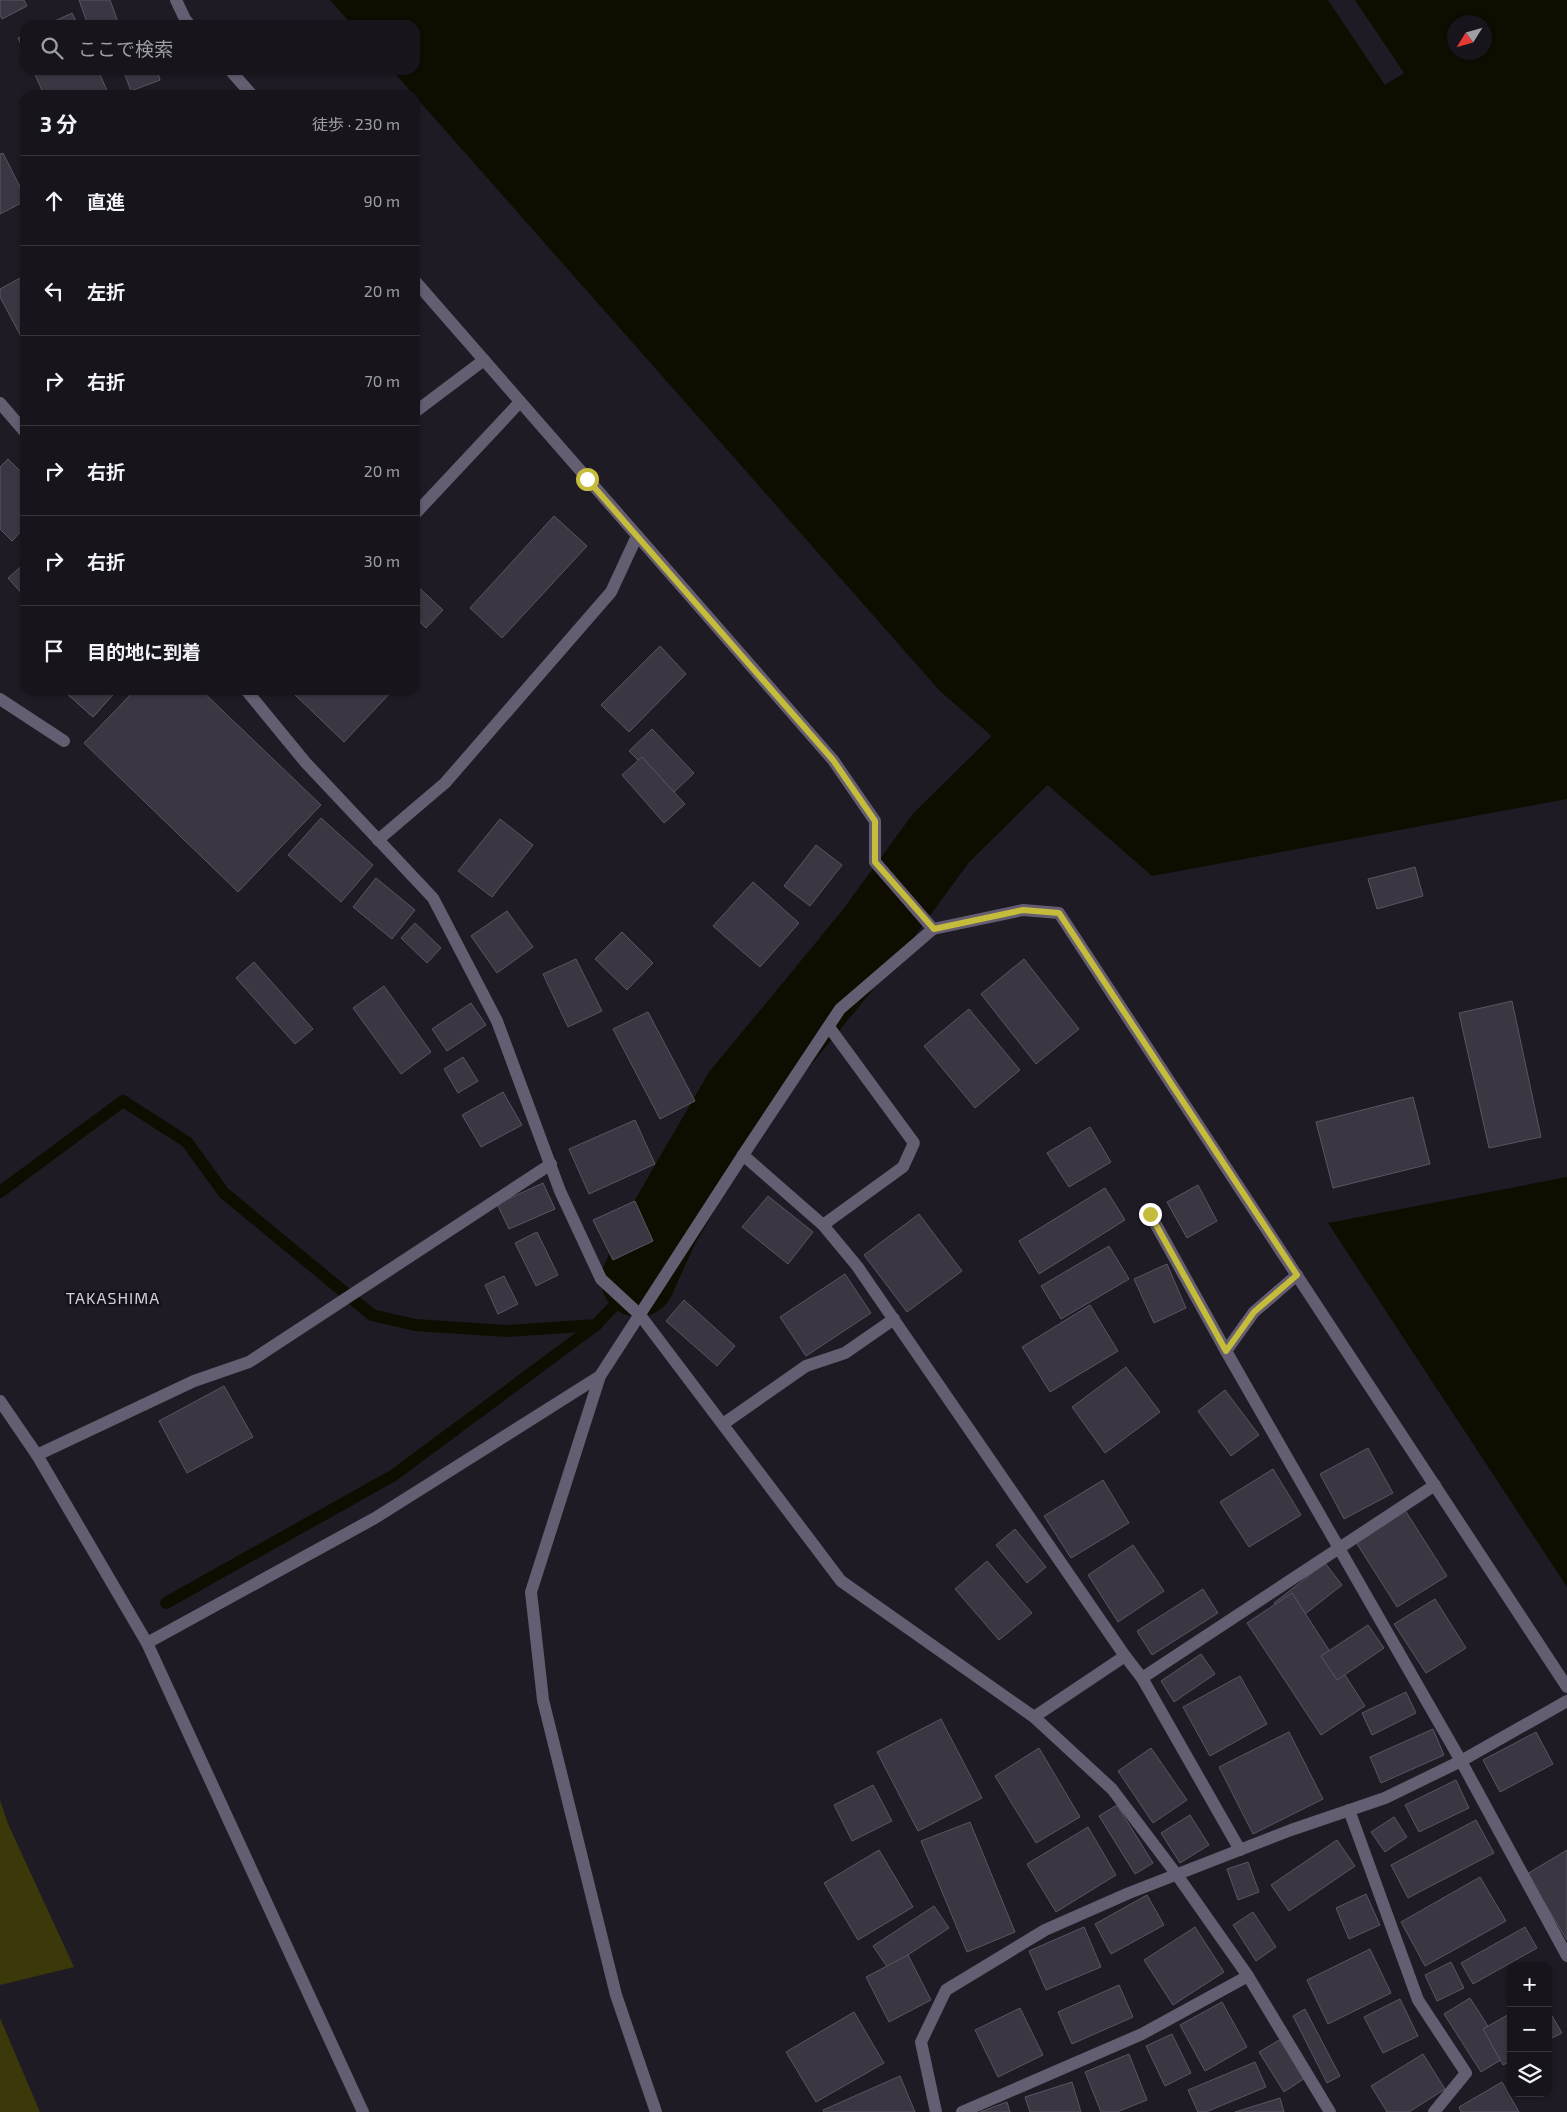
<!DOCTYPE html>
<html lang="ja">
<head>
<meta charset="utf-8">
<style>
  body { margin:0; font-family:"Exo 2","Noto Sans JP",sans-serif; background:#242129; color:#f1f3f6 }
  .controls { position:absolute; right:15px; bottom:15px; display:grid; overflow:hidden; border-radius:10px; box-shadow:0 1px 4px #0004 }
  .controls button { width:45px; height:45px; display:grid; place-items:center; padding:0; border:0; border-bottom:1px solid #36333b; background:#17141c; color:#f1f3f6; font:25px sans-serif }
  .compass { position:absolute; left:1447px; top:15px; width:45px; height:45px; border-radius:50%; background:#17141c; box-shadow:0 1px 4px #0004; rotate:233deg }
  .stop { position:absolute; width:15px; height:15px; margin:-11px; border:4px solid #c6bc3c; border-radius:50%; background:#fff }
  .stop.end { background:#c6bc3c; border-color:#fff; box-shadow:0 1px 5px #0008 }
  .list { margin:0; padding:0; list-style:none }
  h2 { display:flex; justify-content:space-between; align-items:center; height:65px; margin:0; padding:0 20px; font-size:21px }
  h2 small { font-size:16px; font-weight:400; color:#9e9ea3 }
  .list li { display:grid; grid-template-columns:32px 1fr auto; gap:15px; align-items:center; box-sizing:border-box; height:90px; padding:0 20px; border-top:1px solid #36333b }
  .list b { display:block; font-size:19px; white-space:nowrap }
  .list em { font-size:16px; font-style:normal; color:#9e9ea3 }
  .icon { flex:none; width:28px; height:28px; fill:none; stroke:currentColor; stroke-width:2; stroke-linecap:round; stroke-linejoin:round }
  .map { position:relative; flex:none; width:1567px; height:2112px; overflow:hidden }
  .search { position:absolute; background:#17141c; box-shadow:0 1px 4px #0004; left:20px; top:20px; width:400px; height:55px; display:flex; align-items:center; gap:12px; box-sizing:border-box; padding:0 18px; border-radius:15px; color:#9e9ea3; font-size:19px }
  .panel { position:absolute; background:#17141c; box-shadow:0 1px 4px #0004; left:20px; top:90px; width:400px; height:605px; border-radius:15px }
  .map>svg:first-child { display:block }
  .green { fill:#3b3809 }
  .water { fill:#0f0d00; fill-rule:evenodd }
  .pier { fill:#1f1b25 }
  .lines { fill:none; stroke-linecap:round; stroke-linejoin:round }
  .stream { stroke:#0f0d00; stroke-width:12 }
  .river { stroke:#0f0d00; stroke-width:74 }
  .building { fill:#3b3642; stroke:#5a5561 }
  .minor { stroke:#655d71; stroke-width:12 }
  .route { stroke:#c6bc3c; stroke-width:6 }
  .labels { text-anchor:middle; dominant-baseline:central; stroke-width:5; stroke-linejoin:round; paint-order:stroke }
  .quarter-label { font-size:16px; letter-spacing:1px; fill:#d3d0d7; stroke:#16121c }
</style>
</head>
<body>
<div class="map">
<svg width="1567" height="2112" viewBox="0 0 1567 2112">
  <rect width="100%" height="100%" fill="#1f1b25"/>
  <g class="green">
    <path d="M0 1800 8 1824 74 1967 0 1985Z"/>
    <path d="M0 2018 40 2112H0Z"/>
  </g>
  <g class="water">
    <path d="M330 0H1567V799L1152 876 940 691 392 70H415V25H352ZM1454 22H1484V52H1454Z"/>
    <path d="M1567 1177V1587L1328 1223Z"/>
  </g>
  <path class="pier" d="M1328 0H1355L1404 73 1385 85Z"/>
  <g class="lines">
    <g class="stream">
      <path d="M0 1192 123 1101 187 1142 224 1193 372 1315 415 1325 507 1331 596 1325"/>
      <path d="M166 1603 394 1475 596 1325 638 1280"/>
    </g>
    <path class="river" d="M638 1280 662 1227 739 1094 870 935 941 838 1020 760"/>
  </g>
  <g class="building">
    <path d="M0 0H24L27 6 2 19 0 15Z"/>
    <path d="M79 0H110L118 22 110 25H88Z"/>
    <path d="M72 13 78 25H46Z"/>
    <path d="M25 35V53L18 38Z"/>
    <path d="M33 70H98L109 95H44Z"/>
    <path d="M123 70H157L160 80 131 91Z"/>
    <path d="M3 153 25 197V201L0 214V154Z"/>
    <path d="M22 277 25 283V344L0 297V289Z"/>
    <path d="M8 459 25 476V527L12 541 0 529V467Z"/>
    <path d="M554 516 587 546 502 638 470 608Z"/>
    <path d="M25 563V597L8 578Z"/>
    <path d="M415 584 443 610 426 628 415 617Z"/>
    <path d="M660 646 686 674 629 732 601 705Z"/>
    <path d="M63 690H117L93 717Z"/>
    <path d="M67 690H117L93 717 65 692Z"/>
    <path d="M135 690H201L321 805 238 892 84 743Z"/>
    <path d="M290 690H393L344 742Z"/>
    <path d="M652 729 694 773 672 794 629 751Z"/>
    <path d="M642 757 685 804 664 823 622 775Z"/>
    <path d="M321 818 373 865 341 902 288 855Z"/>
    <path d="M500 819 533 845 492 897 458 871Z"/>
    <path d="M816 845 842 865 810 906 784 886Z"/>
    <path d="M1415 867 1423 896 1377 909 1368 879Z"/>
    <path d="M376 878 415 910 392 939 353 907Z"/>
    <path d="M753 882 799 923 760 967 713 926Z"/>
    <path d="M507 911 533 947 497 973 471 936Z"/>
    <path d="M415 923 441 948 427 963 401 938Z"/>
    <path d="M622 932 653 963 627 990 595 959Z"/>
    <path d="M576 959 602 1011 568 1027 543 974Z"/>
    <path d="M1024 959 1079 1029 1036 1064 981 994Z"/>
    <path d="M254 962 313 1029 295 1044 236 978Z"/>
    <path d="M384 986 431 1052 401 1074 353 1008Z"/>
    <path d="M1512 1001 1541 1137 1489 1148 1459 1013Z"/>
    <path d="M471 1003 486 1025 447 1051 432 1029Z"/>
    <path d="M969 1009 1020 1070 975 1108 924 1046Z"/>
    <path d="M648 1012 695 1101 660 1119 613 1029Z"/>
    <path d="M463 1057 478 1081 458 1093 444 1069Z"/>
    <path d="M503 1092 522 1125 481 1147 462 1115Z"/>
    <path d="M1413 1097 1430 1164 1333 1188 1316 1122Z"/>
    <path d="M635 1120 655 1164 589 1194 569 1149Z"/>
    <path d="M1090 1127 1111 1162 1069 1187 1047 1153Z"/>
    <path d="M543 1183 555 1209 509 1229 497 1204Z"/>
    <path d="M1198 1185 1217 1221 1187 1238 1167 1202Z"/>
    <path d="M1105 1188 1125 1220 1039 1274 1019 1241Z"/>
    <path d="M768 1196 813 1232 788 1264 742 1227Z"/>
    <path d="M635 1201 653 1241 613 1260 593 1220Z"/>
    <path d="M919 1214 962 1271 907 1312 864 1255Z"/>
    <path d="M537 1232 558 1275 536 1286 515 1243Z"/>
    <path d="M1109 1246 1129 1279 1061 1319 1041 1286Z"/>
    <path d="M1167 1264 1186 1308 1154 1323 1134 1279Z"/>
    <path d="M845 1274 871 1313 806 1356 780 1317Z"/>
    <path d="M504 1276 518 1304 498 1314 485 1285Z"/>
    <path d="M684 1300 735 1346 717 1366 666 1321Z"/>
    <path d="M1090 1305 1118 1351 1050 1392 1022 1347Z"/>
    <path d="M1126 1367 1160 1412 1105 1453 1072 1407Z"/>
    <path d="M224 1386 253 1437 187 1473 159 1421Z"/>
    <path d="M1225 1390 1259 1435 1231 1456 1198 1411Z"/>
    <path d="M1368 1448 1393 1493 1344 1519 1320 1474Z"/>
    <path d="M1273 1469 1301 1515 1249 1547 1220 1502Z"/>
    <path d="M1103 1480 1129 1523 1071 1558 1044 1516Z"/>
    <path d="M1403 1507 1447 1576 1397 1607 1354 1539Z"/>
    <path d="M1015 1529 1046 1567 1027 1583 996 1545Z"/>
    <path d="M1133 1545 1164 1591 1118 1622 1088 1575Z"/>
    <path d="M987 1561 1032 1613 999 1640 955 1589Z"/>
    <path d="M1325 1563 1342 1585 1291 1625 1274 1603Z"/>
    <path d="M1203 1589 1218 1613 1152 1655 1137 1631Z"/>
    <path d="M1292 1593 1365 1706 1321 1735 1247 1623Z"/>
    <path d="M1435 1599 1466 1648 1426 1673 1394 1624Z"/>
    <path d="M1368 1625 1384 1648 1337 1680 1321 1656Z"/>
    <path d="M1201 1654 1215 1674 1174 1702 1161 1681Z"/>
    <path d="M1240 1676 1267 1724 1210 1756 1183 1707Z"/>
    <path d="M1406 1692 1416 1713 1372 1735 1362 1713Z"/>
    <path d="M941 1719 982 1798 918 1831 877 1752Z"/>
    <path d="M1433 1729 1444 1755 1381 1783 1370 1757Z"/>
    <path d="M1289 1732 1323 1799 1253 1834 1219 1767Z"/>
    <path d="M1536 1732 1553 1764 1500 1792 1483 1760Z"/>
    <path d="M1039 1748 1080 1817 1036 1843 995 1776Z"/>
    <path d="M1151 1748 1187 1800 1153 1823 1118 1771Z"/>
    <path d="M1456 1780 1469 1808 1419 1832 1405 1805Z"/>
    <path d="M873 1785 892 1821 852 1841 834 1805Z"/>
    <path d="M1117 1805 1153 1863 1135 1874 1099 1816Z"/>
    <path d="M1190 1815 1209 1845 1180 1863 1161 1833Z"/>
    <path d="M1394 1817 1407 1837 1385 1852 1371 1832Z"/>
    <path d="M1476 1820 1494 1853 1408 1898 1391 1865Z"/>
    <path d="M970 1822 1015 1932 967 1952 921 1841Z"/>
    <path d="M1088 1827 1116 1875 1056 1912 1027 1864Z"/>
    <path d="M1337 1840 1355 1866 1289 1911 1271 1885Z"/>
    <path d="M879 1850 913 1907 858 1940 824 1883Z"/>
    <path d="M1567 1850V1940L1527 1874Z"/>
    <path d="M1248 1862 1259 1892 1238 1900 1227 1869Z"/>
    <path d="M1480 1877 1506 1921 1425 1966 1401 1922Z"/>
    <path d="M1366 1894 1380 1925 1349 1939 1336 1908Z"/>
    <path d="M1147 1895 1164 1925 1111 1954 1095 1924Z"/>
    <path d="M934 1906 949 1928 888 1968 873 1946Z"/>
    <path d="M1253 1912 1276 1947 1256 1961 1233 1925Z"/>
    <path d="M1084 1927 1101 1967 1046 1990 1029 1951Z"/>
    <path d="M1195 1927 1224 1972 1173 2005 1144 1960Z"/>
    <path d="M1525 1927 1537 1948 1473 1984 1461 1963Z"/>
    <path d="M1370 1949 1391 1993 1328 2024 1307 1980Z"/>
    <path d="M908 1955 931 2000 889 2022 866 1977Z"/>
    <path d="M1451 1962 1464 1988 1437 2001 1425 1975Z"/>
    <path d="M1119 1985 1133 2017 1072 2044 1058 2012Z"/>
    <path d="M1470 1998 1507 2056 1481 2072 1444 2014Z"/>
    <path d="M1400 1999 1418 2036 1383 2053 1364 2017Z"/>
    <path d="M1222 2002 1247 2047 1205 2071 1180 2025Z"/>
    <path d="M1020 2008 1043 2055 998 2077 975 2030Z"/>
    <path d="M1305 2009 1340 2076 1327 2083 1293 2016Z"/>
    <path d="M1548 2009 1562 2033 1548 2040Z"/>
    <path d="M854 2012 884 2063 816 2102 786 2052Z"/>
    <path d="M1511 2013V2061L1503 2065 1483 2029Z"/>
    <path d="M1172 2034 1191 2073 1165 2086 1146 2046Z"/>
    <path d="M1281 2039 1305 2078 1284 2092 1259 2052Z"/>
    <path d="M1129 2054 1147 2100 1117 2112H1101L1085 2072Z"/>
    <path d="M1423 2054 1445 2089 1409 2112H1387L1371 2086Z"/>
    <path d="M1255 2062 1266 2087 1206 2112H1198L1188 2090Z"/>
    <path d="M900 2076 915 2112H824L823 2110Z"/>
    <path d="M1072 2082 1081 2112H1030L1025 2097Z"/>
    <path d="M1502 2082 1519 2112H1461L1459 2107Z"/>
    <path d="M1280 2098 1284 2112H1235Z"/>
    <path d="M1007 2102 1010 2112H980Z"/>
  </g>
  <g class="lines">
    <g class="minor">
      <path d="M176 0 185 19 190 25"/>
      <path d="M230 70 252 95"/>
      <path d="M415 281 833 760 875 821V862L933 929"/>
      <path d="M0 403 25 432"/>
      <path d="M415 412 484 360"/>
      <path d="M415 514 520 402"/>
      <path d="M246 690 306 763 433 898 497 1021 560 1191 601 1279 640 1315 841 1581 1034 1717 1112 1789 1177 1875 1248 1976 1330 2112"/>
      <path d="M0 699 64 741"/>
      <path d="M378 840 445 783 611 592 637 536"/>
      <path d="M743 1155 823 1225 857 1266 1125 1656 1142 1678 1240 1850"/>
      <path d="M1150 1214 1226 1351 1461 1761 1567 1956"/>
      <path d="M823 1225 903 1167 914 1143 829 1027"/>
      <path d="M1226 1351 1254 1312 1297 1275"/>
      <path d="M0 1401 37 1455 147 1643 363 2112"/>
      <path d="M723 1424 806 1366 845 1353 894 1319"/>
      <path d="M37 1455 194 1381 249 1362 551 1164"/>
      <path d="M147 1643 375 1518 600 1376"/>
      <path d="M1142 1678 1435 1485"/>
      <path d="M1034 1717 1125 1656"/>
      <path d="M1349 1810 1418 2000 1466 2073 1434 2112"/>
      <path d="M656 2112 616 1995 543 1700 531 1592 600 1376 743 1155 840 1009 933 929 1023 910 1059 913 1567 1687"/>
      <path d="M936 2112 921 2042 946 1990 1045 1930 1129 1893 1291 1830 1385 1798 1461 1761 1567 1701"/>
      <path d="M962 2112 1142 2034 1248 1976"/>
    </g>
  </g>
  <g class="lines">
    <path class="route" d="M587 479 833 760 875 821V862L934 929 1023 910 1059 913 1297 1275 1254 1312 1226 1351 1150 1214"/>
  </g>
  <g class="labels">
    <g class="quarter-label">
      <text x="113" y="1297">TAKASHIMA</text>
    </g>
  </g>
</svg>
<div class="controls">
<button>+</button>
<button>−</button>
<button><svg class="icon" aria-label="layers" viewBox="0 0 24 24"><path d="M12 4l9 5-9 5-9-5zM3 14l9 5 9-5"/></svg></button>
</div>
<svg class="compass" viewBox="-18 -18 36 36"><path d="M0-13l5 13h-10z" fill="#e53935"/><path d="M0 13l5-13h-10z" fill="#9e9ea3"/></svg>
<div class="stop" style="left:587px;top:479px"></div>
<div class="stop end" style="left:1150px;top:1214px"></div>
<div class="search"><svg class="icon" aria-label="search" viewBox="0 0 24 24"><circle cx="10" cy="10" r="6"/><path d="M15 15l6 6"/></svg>ここで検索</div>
<section class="panel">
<h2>3 分<small>徒歩 · 230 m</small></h2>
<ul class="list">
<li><svg class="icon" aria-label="ahead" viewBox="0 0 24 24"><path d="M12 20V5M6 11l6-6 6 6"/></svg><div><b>直進</b></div><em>90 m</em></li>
<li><svg class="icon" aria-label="left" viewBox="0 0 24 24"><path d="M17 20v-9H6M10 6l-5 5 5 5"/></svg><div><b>左折</b></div><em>20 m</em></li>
<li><svg class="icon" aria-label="right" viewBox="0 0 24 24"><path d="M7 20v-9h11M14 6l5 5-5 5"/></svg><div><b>右折</b></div><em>70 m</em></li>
<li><svg class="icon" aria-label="right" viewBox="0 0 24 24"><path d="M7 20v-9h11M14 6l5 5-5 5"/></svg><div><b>右折</b></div><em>20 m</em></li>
<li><svg class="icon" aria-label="right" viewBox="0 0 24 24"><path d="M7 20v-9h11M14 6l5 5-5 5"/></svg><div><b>右折</b></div><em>30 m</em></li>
<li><svg class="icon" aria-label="arrive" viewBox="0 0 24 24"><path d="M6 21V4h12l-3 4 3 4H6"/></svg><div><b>目的地に到着</b></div></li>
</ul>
</section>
</div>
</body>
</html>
